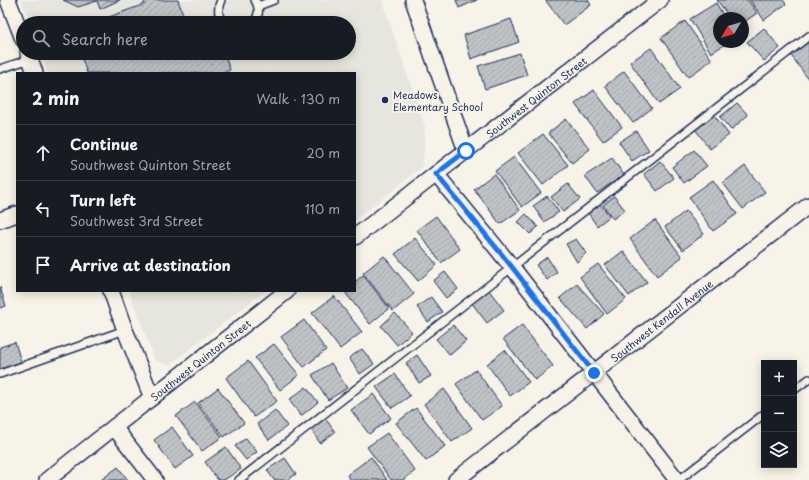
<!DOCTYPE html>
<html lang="en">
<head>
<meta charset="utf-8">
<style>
  body { margin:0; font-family:"Playpen Sans",sans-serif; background:#242831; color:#f1f3f6 }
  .controls { position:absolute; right:12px; bottom:12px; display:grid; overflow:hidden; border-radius:0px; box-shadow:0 2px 10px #0003 }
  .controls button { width:36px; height:36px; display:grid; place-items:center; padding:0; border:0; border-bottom:1px solid #363941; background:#171b24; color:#f1f3f6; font:20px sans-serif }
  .compass { position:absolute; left:713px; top:12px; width:36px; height:36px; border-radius:50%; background:#171b24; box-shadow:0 2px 10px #0003; rotate:232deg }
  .stop { position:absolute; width:12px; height:12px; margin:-9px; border:3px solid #1a73e8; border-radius:50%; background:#fff }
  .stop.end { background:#1a73e8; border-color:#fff; box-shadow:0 1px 4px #0008 }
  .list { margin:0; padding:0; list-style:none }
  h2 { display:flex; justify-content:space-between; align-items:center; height:52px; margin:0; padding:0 16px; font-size:17px }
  h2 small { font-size:13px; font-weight:400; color:#9ea1a6 }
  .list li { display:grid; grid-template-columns:26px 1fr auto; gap:12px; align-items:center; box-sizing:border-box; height:56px; padding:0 16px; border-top:1px solid #363941 }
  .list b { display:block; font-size:15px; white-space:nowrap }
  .list p { margin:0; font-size:13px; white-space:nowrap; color:#9ea1a6 }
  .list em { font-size:13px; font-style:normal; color:#9ea1a6 }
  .icon { flex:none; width:22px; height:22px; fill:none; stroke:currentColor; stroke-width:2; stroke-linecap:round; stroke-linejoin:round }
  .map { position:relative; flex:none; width:809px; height:480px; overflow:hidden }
  .search { position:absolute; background:#171b24; box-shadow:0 2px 10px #0003; left:16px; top:16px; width:340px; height:44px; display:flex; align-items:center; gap:10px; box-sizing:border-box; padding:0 14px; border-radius:22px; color:#9ea1a6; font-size:15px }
  .panel { position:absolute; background:#171b24; box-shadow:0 2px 10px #0003; left:16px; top:72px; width:340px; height:220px; border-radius:0px }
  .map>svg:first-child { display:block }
  .built { fill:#e6e5de }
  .building { fill:url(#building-hatch); stroke:#1b2f5e }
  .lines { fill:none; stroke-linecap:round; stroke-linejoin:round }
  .service-casing { stroke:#1b2f5e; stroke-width:10 }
  .minor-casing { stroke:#1b2f5e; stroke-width:18 }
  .service { stroke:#f7f3e8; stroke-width:7 }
  .minor { stroke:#f7f3e8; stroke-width:15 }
  .route { stroke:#1a73e8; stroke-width:5 }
  .poi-dot { fill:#1b2f5e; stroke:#f7f3e8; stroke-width:1.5 }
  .labels { text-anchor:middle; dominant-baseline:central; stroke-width:4; stroke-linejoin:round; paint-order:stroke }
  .poi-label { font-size:10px; fill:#1b2f5e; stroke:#f7f3e8; text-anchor:start }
  .street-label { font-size:10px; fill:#1b2f5e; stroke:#f7f3e8 }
</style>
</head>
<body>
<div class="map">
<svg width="809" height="480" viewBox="0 0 809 480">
  <defs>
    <pattern id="building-hatch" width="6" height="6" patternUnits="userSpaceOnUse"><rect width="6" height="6" fill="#c0c3c5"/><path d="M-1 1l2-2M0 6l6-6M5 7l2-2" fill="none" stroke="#a4a8ac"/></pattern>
  </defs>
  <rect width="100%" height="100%" fill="#f7f3e8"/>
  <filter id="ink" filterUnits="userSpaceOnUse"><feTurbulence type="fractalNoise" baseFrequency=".025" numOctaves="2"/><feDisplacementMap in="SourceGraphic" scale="8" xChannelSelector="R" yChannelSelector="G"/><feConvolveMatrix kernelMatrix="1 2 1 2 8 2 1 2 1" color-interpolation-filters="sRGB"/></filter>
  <g filter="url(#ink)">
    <g class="built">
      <path d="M21 0H382L425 127 424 150 421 168 355 220V73H48L41 53H349V23H30Z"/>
      <path d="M129 291H265L169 365 155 361Z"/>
    </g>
    <g class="building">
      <path d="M63 0H120L100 9 97 1 78 7Z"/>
      <path d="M143 0H178L185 20 191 18 193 23H92L145 4Z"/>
      <path d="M456 0H477L459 8Z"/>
      <path d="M547 0H588L591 5 564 25 546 1Z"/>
      <path d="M717 0H748L757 13 743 23V18H730Z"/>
      <path d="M750 0H783L786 4 764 20Z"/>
      <path d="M716 3 725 18H719V42H729L711 53 690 19Z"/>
      <path d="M511 19 519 42 471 59 464 35Z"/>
      <path d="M685 21 712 60 688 77 661 38Z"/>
      <path d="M764 28 780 48 764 61 747 42Z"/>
      <path d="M809 40V80L790 54Z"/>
      <path d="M651 48 680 89 659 104 630 62Z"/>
      <path d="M80 53H204L205 58 216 54 218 59 225 56 230 70 223 73H87Z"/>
      <path d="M520 53 527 75 485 89 478 66Z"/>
      <path d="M624 71 652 108 633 123 605 86Z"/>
      <path d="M594 90 622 127 603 141 575 104Z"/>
      <path d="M737 103 748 115 731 130 720 117Z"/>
      <path d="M714 115 729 135 710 149 695 129Z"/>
      <path d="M566 119 590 149 572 163 548 133Z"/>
      <path d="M636 131 649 150 632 161 619 142Z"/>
      <path d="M543 134 568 165 543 185 518 153Z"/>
      <path d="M694 150 707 166 684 183 672 167Z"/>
      <path d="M514 157 541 193 522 207 495 171Z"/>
      <path d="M612 158 624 175 597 193 585 176Z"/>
      <path d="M660 161 674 178 657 191 644 174Z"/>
      <path d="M745 166 765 192 743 209 723 183Z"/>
      <path d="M494 174 520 210 500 224 474 189Z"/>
      <path d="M713 180 737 214 713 231 689 197Z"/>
      <path d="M568 184 580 199 563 212 551 197Z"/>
      <path d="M547 196 559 212 544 222 533 206Z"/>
      <path d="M614 196 625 210 613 219 603 205Z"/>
      <path d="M600 204 610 216 597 226 588 213Z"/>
      <path d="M686 211 704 234 683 250 665 227Z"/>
      <path d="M526 214 538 227 530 234 518 222Z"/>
      <path d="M436 216 460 249 441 263 417 230Z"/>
      <path d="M655 220 682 257 657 276 630 239Z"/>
      <path d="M415 238 437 265 418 281 395 254Z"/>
      <path d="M576 239 586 253 577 262 566 244Z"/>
      <path d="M623 251 647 282 629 296 605 265Z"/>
      <path d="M384 256 414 294 393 311 363 273Z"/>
      <path d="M547 257 557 272 547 280 536 265Z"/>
      <path d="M598 264 626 299 607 314 580 277Z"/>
      <path d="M445 272 458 289 446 298 433 281Z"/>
      <path d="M363 275 389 308 370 324 344 291H355V282Z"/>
      <path d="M577 284 604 314 587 329 560 298Z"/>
      <path d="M0 287 6 306 0 308Z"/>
      <path d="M488 289 504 310 487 323 471 302Z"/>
      <path d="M334 296 362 332 340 349 312 313Z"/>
      <path d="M431 297 442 312 428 322 417 307Z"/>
      <path d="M395 313 412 332 397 345 381 326Z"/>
      <path d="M304 320 326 350 304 367 281 337Z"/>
      <path d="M453 325 466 341 450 355 436 339Z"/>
      <path d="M522 325 553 366 535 380 503 339Z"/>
      <path d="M15 342 21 362 0 369V347Z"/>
      <path d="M274 344 299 375 280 390 255 358Z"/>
      <path d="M362 349 374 364 360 374 349 358Z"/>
      <path d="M505 350 529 382 510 396 487 364Z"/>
      <path d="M417 355 431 376 419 383 406 363Z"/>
      <path d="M248 361 277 401 254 417 226 378Z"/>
      <path d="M331 363 347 388 328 400 312 375Z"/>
      <path d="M476 370 502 406 482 420 456 384Z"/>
      <path d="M395 374 410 396 392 408 376 387Z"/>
      <path d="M306 387 318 402 301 416 289 400Z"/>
      <path d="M218 388 244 423 224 437 198 403Z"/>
      <path d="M444 389 472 428 452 442 424 404Z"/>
      <path d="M373 394 391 418 369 434 351 410Z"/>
      <path d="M195 402 222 437 202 451 176 416Z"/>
      <path d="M416 408 445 446 426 461 396 423Z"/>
      <path d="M275 410 287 426 269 440 257 424Z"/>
      <path d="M325 418 335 432 320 443 310 428Z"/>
      <path d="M172 427 193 456 175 469 154 440Z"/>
      <path d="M387 433 415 471 403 480H391L367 447Z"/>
      <path d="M246 438 257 452 246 460 235 446Z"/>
      <path d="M226 447 241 469 224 480H218L205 462Z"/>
      <path d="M371 457 387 480H351L347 475Z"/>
      <path d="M285 458 296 474 288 480H274L267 470Z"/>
      <path d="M118 467 128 480H101Z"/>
    </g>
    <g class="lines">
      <defs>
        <g id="service">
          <path d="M221 0C217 8 218 15 222 23"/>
          <path d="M258 6 274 0"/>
          <path d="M254 23C259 16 260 8 255 0"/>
          <path d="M0 69 30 59"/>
          <path d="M0 374 125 330"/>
          <path d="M794 390 809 379"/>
          <path d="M239 480 809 36"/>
          <path d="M679 480 764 414"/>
        </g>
        <g id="minor">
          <path d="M8 0 23 39"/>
          <path d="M413 0 466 151"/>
          <path d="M28 53 35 73"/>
          <path d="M436 174 512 267 677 480"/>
          <path d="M0 220 17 214"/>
          <path id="s1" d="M355 237 660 0"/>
          <path d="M111 291 125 330 152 398"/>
          <path d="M114 427 155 480"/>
          <path id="s2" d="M47 480 287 291"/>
          <path id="s3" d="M456 480 809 205"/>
        </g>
      </defs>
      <use href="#service" class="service-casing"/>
      <use href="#minor" class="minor-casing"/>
      <use href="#service" class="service"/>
      <use href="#minor" class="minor"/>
    </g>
  </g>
  <g class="lines" filter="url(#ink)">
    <path class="route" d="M466 151 436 174 512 267 594 373"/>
  </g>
  <circle class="poi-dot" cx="385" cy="100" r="4"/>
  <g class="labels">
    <g class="poi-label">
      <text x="393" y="94">Meadows<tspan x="393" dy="12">Elementary School</tspan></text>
    </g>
    <g class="street-label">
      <text stroke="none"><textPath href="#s1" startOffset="229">Southwest Quinton Street</textPath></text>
      <text stroke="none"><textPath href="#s3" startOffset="260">Southwest Kendall Avenue</textPath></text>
      <text stroke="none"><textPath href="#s2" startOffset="195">Southwest Quinton Street</textPath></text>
    </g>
  </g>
</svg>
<div class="controls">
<button>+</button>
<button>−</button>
<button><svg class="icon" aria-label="layers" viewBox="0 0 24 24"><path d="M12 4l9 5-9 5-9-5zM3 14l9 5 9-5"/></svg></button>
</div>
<svg class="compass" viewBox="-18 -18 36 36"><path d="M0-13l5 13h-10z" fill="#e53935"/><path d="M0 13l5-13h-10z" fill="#9ea1a6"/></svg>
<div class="stop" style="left:466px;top:151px"></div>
<div class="stop end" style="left:594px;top:373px"></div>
<div class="search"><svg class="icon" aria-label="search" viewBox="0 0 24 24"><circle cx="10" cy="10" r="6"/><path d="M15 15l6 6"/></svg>Search here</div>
<section class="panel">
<h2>2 min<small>Walk · 130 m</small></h2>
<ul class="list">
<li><svg class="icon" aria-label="ahead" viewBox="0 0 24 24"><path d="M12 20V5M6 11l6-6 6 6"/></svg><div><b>Continue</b><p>Southwest Quinton Street</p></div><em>20 m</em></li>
<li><svg class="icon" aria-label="left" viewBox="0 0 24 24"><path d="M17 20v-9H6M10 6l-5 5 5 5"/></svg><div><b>Turn left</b><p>Southwest 3rd Street</p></div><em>110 m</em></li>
<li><svg class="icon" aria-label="arrive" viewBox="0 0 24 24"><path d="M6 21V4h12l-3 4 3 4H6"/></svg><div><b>Arrive at destination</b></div></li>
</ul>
</section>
</div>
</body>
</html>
